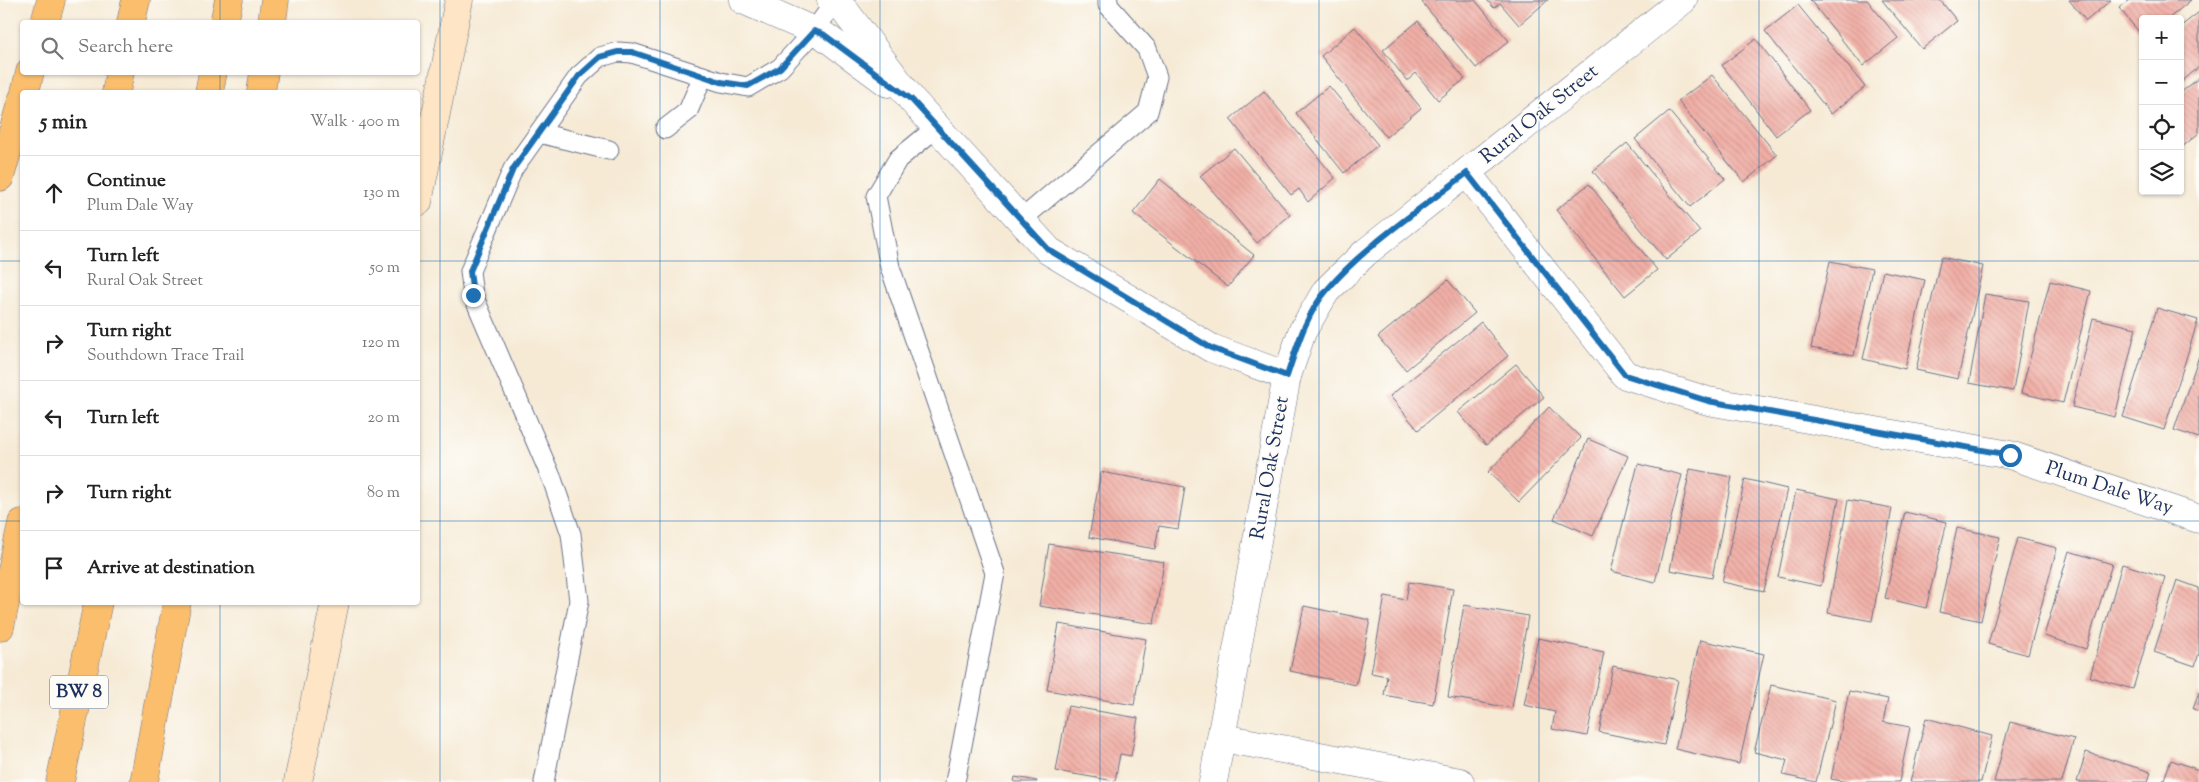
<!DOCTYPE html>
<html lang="en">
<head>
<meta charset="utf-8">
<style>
  body { margin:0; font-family:"Sorts Mill Goudy",serif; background:#f6f6f6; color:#222 }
  .controls { position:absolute; right:15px; top:15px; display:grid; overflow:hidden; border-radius:5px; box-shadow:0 1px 4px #0004 }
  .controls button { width:45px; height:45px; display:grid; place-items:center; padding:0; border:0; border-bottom:1px solid #e0e0e0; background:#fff; color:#222; font:25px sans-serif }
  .stop { position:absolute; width:15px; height:15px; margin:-11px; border:4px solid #1f6fb2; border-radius:50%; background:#fff }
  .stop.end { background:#1f6fb2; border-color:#fff; box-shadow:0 1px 5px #0008 }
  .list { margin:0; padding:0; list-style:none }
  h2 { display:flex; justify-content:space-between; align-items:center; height:65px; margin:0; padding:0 20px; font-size:21px }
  h2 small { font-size:16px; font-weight:400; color:#767676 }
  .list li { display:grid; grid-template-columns:32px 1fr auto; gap:15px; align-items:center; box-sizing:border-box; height:75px; padding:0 20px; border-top:1px solid #e0e0e0 }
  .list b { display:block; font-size:19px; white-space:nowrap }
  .list p { margin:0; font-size:16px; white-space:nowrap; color:#767676 }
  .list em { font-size:16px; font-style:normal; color:#767676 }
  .icon { flex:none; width:28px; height:28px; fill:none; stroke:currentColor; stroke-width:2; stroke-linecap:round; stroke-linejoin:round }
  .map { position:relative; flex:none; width:2199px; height:782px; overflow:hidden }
  .search { position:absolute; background:#fff; box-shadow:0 1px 4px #0004; left:20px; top:20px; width:400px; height:55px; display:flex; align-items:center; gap:12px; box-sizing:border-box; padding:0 18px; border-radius:5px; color:#767676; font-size:19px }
  .panel { position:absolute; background:#fff; box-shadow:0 1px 4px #0004; left:20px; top:90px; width:400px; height:515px; border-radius:5px }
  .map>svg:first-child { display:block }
  .building { fill:url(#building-back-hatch) }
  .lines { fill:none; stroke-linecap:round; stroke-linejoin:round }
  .service-casing { stroke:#687088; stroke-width:21 }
  .minor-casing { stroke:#687088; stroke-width:29 }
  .secondary-casing { stroke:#687088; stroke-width:29 }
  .motorway-casing { stroke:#687088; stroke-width:29 }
  .service { stroke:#fff; stroke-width:19 }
  .minor { stroke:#fff; stroke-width:28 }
  .secondary { stroke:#fde5c5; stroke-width:28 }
  .motorway { stroke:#fabe6d; stroke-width:28 }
  .route { stroke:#1f6fb2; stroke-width:6 }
  .grid { fill:none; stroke:#1f6fb2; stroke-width:1; stroke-opacity:0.55 }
  .labels { text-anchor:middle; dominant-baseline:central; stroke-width:4; stroke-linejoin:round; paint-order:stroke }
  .shield { fill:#fdfcf7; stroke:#5f6c8c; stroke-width:1 }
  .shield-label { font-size:19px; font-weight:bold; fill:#1b2f5e }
  .street-label { font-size:20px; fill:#1b2f5e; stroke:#fdfcf7 }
</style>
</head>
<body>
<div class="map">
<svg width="2199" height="782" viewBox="0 0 2199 782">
  <defs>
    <pattern id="building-back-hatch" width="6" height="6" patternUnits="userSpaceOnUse" patternTransform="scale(1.25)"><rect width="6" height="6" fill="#f1afa6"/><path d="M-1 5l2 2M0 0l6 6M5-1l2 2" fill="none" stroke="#ce9791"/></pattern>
  </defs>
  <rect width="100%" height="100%" fill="#fdfcf7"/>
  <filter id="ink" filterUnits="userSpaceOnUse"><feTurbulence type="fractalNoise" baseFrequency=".02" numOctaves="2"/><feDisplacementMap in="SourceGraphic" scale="10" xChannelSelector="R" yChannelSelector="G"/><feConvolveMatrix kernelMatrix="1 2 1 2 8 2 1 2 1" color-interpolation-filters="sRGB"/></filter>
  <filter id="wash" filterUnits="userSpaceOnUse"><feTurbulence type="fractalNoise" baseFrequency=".0096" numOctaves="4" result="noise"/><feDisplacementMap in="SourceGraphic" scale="20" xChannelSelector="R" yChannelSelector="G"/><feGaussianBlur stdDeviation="1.12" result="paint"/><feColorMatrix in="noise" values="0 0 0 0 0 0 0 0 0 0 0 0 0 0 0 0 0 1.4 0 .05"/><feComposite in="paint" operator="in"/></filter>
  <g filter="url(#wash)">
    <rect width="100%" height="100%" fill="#f6ead5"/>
    <g id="blocks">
      <g class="building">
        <path d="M1425 0H1475L1509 41 1476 68 1422 2Z"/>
        <path d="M1487 0H1548L1519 25 1500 3 1494 8Z"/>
        <path d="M1810 0H1867L1898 38 1863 66Z"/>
        <path d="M1882 0H1940L1957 21 1922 49Z"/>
        <path d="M2069 0H2111L2086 21Z"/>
        <path d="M2129 0H2191L2168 19H2143V37L2119 8Z"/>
        <path d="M1798 5 1865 87 1831 114 1765 31Z"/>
        <path d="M2199 12V67L2180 83V27Z"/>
        <path d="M1418 21 1465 79 1438 100 1416 73 1407 81 1383 50Z"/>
        <path d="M1355 27 1421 108 1386 137 1321 56Z"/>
        <path d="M1756 39 1810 110 1776 136 1722 65Z"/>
        <path d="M1712 75 1777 155 1744 182 1678 101Z"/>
        <path d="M2199 78V133L2181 148 2180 93Z"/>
        <path d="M1329 86 1378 145 1344 173 1296 113Z"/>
        <path d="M1264 91 1335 178 1308 202 1299 189 1291 195 1230 119Z"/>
        <path d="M1669 111 1725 179 1690 207 1635 139Z"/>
        <path d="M1627 143 1700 232 1666 260 1593 171Z"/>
        <path d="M1234 148 1290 215 1257 243 1200 176Z"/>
        <path d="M1160 179 1254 255 1228 287 1133 213Z"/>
        <path d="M1589 184 1657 270 1625 296 1556 210Z"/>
        <path d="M1941 257 1983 266 1958 379 1916 370Z"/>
        <path d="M1830 261 1872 269 1854 356 1811 348Z"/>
        <path d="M1883 271 1925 280 1905 369 1863 359Z"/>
        <path d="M1448 280 1475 313 1406 370 1378 337Z"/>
        <path d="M2050 281 2091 291 2063 403 2021 393Z"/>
        <path d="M1985 294 2029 301 2013 391 1969 383Z"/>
        <path d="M2157 308 2198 320 2164 430 2123 417Z"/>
        <path d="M2093 318 2136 328 2115 417 2072 407Z"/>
        <path d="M1481 322 1508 356 1418 430 1390 396Z"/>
        <path d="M2199 356V438L2174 430Z"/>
        <path d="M1516 364 1544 397 1486 445 1458 412Z"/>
        <path d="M1549 407 1581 438 1519 502 1488 472Z"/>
        <path d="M1588 439 1628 456 1593 536 1554 519Z"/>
        <path d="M1638 464 1682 475 1655 582 1611 571Z"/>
        <path d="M1690 469 1732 477 1712 578 1670 570Z"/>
        <path d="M1101 472 1185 487 1178 529 1159 526 1155 549 1089 537Z"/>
        <path d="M1745 479 1787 489 1764 591 1722 582Z"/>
        <path d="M1796 490 1839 499 1821 586 1778 577Z"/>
        <path d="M1848 500 1892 508 1872 621 1828 613Z"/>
        <path d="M1905 512 1947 522 1926 608 1885 598Z"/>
        <path d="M1957 528 2000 537 1981 621 1939 612Z"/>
        <path d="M2018 538 2057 548 2028 655 1988 644Z"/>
        <path d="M1049 544 1164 562 1154 624 1039 606Z"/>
        <path d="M2069 551 2112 564 2086 649 2044 636Z"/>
        <path d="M2122 564 2165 577 2133 689 2090 677Z"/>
        <path d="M2177 580 2199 588V653L2195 666 2154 652Z"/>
        <path d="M1409 582 1453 589 1433 704 1384 695 1387 676 1371 673 1385 596 1406 600Z"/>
        <path d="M1464 605 1528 616 1512 708 1448 697Z"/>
        <path d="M1304 606 1370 620 1356 685 1290 671Z"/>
        <path d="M1059 624 1146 639 1134 705 1047 690Z"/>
        <path d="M1538 638 1604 652 1587 736 1552 729 1555 712 1524 705Z"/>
        <path d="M1700 640 1764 654 1739 764 1675 749Z"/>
        <path d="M1613 666 1678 680 1664 745 1599 732Z"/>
        <path d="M1771 685 1836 700 1816 782 1783 775 1787 760 1754 752Z"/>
        <path d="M1849 691 1888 699 1883 722 1910 727 1899 782H1848L1831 779Z"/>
        <path d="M2199 692V711L2193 709Z"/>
        <path d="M1068 706 1138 718 1131 756 1120 754 1115 781 1056 771Z"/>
        <path d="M1926 718 1992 736 1981 782H1910Z"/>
        <path d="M2010 722 2074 739 2062 782H1994Z"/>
        <path d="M2086 752 2151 772 2148 782H2077Z"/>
        <path d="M2171 760 2199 770V782H2163Z"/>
        <path d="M1015 777 1037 781V782H1014Z"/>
      </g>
    </g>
  </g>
  <g filter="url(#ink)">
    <use href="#blocks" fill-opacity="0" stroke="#687088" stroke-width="1"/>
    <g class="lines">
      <defs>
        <g id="service">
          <path d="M936 128 898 159 876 196 890 267 995 573 955 782"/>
          <path d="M665 129 688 111 703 76"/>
          <path d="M539 133 609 150"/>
          <path d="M1021 220 1148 112 1157 77 1147 49 1108 5V0"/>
          <path d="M544 782 579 601 571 534 552 479 473 295 470 271 513 169 579 76 600 57 618 52 632 53 721 82 748 87 780 68 814 31 834 3"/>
        </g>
        <g id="minor">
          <path d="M743 0 823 35 888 83"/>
          <path d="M831 0 845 11 912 100 1049 251 1211 348 1287 376"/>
          <path d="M1467 173 1625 375 1708 401 2010 455 2199 519"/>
          <path d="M1222 738 1460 782"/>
          <path d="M1213 782 1287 376 1302 332 1326 291 1365 253 1683 0"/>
        </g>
        <g id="secondary">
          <path d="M418 202 459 0"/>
          <path d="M298 782 335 602"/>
        </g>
        <g id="motorway">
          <path d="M45 22 51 0"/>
          <path d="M131 22 136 0"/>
          <path d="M224 22 229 0"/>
          <path d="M272 22 275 0"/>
          <path d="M25 92 30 72"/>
          <path d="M116 92 120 72"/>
          <path d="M209 92 213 72"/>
          <path d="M261 92 264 72"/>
          <path d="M0 177 22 100"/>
          <path d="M0 627 22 523"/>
          <path d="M60 782 98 602"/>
          <path d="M144 782 177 602"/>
        </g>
      </defs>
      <use href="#service" class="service-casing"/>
      <use href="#minor" class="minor-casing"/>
      <use href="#secondary" class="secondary-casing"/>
      <use href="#motorway" class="motorway-casing"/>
      <use href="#service" class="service"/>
      <use href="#minor" class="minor"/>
      <use href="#secondary" class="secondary"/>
      <use href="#motorway" class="motorway"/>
    </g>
  </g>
  <g class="lines" filter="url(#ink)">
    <path class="route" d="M473 295 470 271 513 169 579 76 600 57 618 52H632L721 82 748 86 780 68 814 31 823 34 912 100 1049 250 1211 348 1287 376C1297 346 1306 314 1327 290 1366 244 1420 210 1467 173L1625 375 1708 401 2010 455"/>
  </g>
  <path class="grid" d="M220 0V22M440 0V782M660 0V782M880 0V782M1100 0V782M1319 0V782M1539 0V782M1759 0V782M1979 0V782M220 72V92M0 261H22M418 261H2199M0 521H22M418 521H2199M220 602V782"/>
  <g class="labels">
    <rect class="shield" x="50" y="675.5" width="58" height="33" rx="4"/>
    <g class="shield-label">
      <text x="79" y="692">BW 8</text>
    </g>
    <g class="street-label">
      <text transform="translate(1540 115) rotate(-39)">Rural Oak Street</text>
      <text transform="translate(1271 468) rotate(-80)">Rural Oak Street</text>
      <text transform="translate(2109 489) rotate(18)">Plum Dale Way</text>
    </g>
  </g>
</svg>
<div class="controls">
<button>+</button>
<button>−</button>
<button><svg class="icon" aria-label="locate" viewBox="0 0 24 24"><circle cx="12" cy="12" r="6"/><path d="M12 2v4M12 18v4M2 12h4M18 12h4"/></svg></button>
<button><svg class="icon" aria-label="layers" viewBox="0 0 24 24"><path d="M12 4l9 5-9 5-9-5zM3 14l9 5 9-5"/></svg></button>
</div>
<div class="stop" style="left:2010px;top:455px"></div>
<div class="stop end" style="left:473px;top:295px"></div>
<div class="search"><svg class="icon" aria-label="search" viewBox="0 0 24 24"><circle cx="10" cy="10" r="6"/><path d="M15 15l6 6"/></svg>Search here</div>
<section class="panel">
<h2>5 min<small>Walk · 400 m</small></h2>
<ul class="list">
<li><svg class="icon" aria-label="ahead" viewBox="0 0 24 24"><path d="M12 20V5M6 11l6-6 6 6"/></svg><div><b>Continue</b><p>Plum Dale Way</p></div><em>130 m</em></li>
<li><svg class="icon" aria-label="left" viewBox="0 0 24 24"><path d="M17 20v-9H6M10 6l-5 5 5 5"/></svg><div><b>Turn left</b><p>Rural Oak Street</p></div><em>50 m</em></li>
<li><svg class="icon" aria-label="right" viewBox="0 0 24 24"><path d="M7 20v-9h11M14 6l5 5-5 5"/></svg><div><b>Turn right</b><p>Southdown Trace Trail</p></div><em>120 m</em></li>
<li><svg class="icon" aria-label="left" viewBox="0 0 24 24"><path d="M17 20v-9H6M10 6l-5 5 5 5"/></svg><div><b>Turn left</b></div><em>20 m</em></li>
<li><svg class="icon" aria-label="right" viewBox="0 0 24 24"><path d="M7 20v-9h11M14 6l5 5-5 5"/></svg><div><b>Turn right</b></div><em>80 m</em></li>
<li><svg class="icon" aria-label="arrive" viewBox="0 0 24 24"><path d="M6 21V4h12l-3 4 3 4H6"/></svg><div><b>Arrive at destination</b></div></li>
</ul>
</section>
</div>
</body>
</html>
